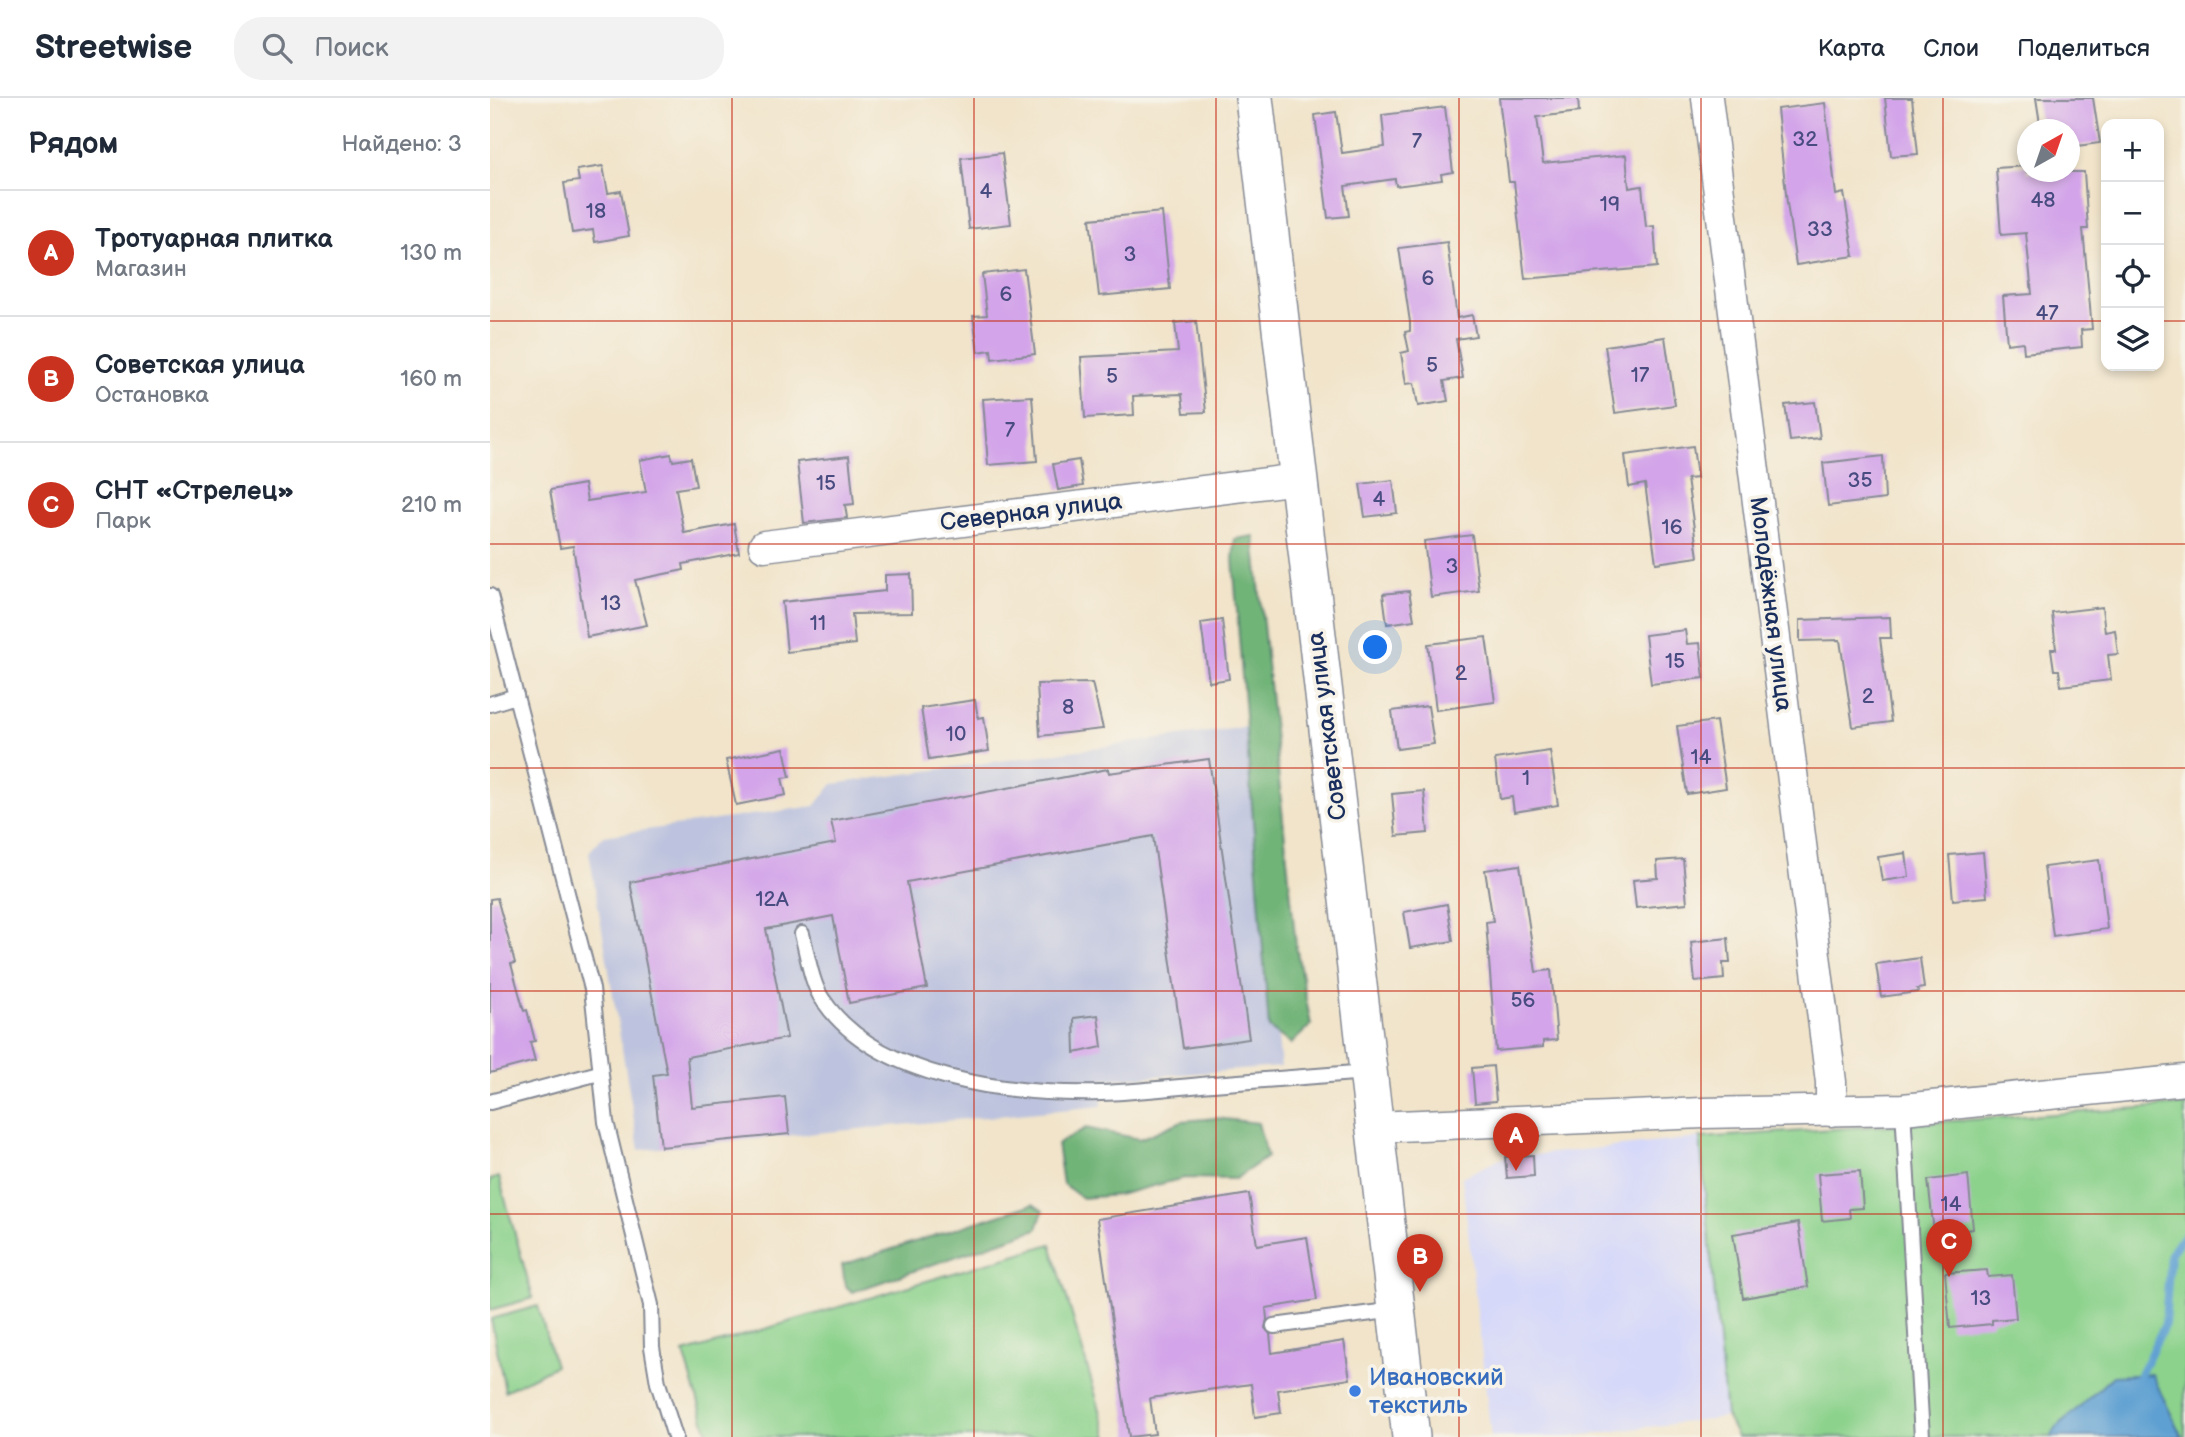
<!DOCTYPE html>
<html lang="ru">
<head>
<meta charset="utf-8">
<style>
  body { margin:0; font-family:"Balsamiq Sans",sans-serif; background:#f2f2f3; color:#1f2937 }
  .controls { position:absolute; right:21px; top:21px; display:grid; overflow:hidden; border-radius:14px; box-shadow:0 4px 10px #0003 }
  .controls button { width:63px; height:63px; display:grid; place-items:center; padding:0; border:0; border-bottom:2px solid #e0e1e3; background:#fff; color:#1f2937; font:35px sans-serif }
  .compass { position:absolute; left:1527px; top:21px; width:63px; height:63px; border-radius:50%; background:#fff; box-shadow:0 4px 10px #0003; rotate:40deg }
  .you { position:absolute; left:886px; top:550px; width:24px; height:24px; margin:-18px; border:5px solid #fff; border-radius:50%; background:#1a73e8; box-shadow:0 0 0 10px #1a73e833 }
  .badge { display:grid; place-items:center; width:46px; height:46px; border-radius:50%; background:#c8321e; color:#fff; font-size:23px; font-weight:700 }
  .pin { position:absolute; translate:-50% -58px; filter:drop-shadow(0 2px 4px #0008) }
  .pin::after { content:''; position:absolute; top:37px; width:24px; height:21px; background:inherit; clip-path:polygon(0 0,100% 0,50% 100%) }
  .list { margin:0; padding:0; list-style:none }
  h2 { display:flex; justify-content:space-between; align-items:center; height:91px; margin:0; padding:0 28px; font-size:30px }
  h2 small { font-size:23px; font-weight:400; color:#747a83 }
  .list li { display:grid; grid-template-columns:46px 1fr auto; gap:21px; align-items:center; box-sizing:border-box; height:126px; padding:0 28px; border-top:2px solid #e0e1e3 }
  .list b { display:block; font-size:26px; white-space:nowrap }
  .list p { margin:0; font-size:23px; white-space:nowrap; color:#747a83 }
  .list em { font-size:23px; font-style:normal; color:#747a83 }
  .icon { flex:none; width:38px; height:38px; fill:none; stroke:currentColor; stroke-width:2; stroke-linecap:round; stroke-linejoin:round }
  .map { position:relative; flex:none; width:1695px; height:1339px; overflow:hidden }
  header { display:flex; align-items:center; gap:42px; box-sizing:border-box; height:98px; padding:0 35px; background:#fff; border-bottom:2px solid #e0e1e3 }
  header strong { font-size:33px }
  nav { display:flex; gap:38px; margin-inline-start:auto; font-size:24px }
  .search { width:490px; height:63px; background:#f2f2f3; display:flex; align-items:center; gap:18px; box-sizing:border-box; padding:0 24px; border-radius:28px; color:#747a83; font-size:26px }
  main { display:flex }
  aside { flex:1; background:#fff }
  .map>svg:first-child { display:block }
  .built { fill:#d5d8f9 }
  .industrial { fill:#bdc3de }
  .green { fill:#8cd28c; stroke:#548075; stroke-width:2 }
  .forest { fill:#71b478; stroke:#46726b; stroke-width:2 }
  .water { fill:#5fa0d2; stroke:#3d6898; stroke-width:2 }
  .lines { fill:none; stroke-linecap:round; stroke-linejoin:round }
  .stream { stroke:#5fa0d2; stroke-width:8 }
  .building { fill:#d3a4e9 }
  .service-casing { stroke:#868a94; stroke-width:18 }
  .minor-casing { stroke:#868a94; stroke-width:33 }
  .tertiary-casing { stroke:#868a94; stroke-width:40 }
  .service { stroke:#fff; stroke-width:14 }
  .minor { stroke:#fff; stroke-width:30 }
  .tertiary { stroke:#fff; stroke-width:37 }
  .grid { fill:none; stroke:#c8321e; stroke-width:2; stroke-opacity:0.55 }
  .shop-dot { fill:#3f7fe0; stroke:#f7f3e8; stroke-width:2.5 }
  .labels { text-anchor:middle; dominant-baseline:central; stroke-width:7; stroke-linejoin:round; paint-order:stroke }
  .number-label { font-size:21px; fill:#494c81 }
  .street-label { font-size:24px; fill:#1b2f5e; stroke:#f7f3e8 }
  .shop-label { font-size:24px; fill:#366cbe; stroke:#f7f3e8; text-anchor:start }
</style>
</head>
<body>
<header>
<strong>Streetwise</strong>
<div class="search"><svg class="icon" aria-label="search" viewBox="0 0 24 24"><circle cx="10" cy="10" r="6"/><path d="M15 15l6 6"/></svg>Поиск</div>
<nav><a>Карта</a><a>Слои</a><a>Поделиться</a></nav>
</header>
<main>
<aside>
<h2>Рядом<small>Найдено: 3</small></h2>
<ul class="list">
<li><span class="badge">A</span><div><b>Тротуарная плитка</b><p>Магазин</p></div><em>130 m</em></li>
<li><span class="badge">B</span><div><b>Советская улица</b><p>Остановка</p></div><em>160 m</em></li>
<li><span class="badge">C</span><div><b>СНТ «Стрелец»</b><p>Парк</p></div><em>210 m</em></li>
</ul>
</aside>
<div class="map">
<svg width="1695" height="1339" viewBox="0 0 1695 1339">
  <rect width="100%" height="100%" fill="#f7f3e8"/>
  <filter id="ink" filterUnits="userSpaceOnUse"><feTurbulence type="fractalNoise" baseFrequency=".0143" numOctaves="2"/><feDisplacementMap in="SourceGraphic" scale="14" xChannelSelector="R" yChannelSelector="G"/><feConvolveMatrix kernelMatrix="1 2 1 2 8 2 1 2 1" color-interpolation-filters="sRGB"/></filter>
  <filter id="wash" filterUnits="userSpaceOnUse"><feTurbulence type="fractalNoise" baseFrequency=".00686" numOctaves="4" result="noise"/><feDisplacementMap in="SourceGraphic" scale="28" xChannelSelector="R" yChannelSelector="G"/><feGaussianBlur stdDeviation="1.57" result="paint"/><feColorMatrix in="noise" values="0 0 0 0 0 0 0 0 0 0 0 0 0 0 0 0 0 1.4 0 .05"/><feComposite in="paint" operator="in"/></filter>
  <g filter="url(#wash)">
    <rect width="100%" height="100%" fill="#f1e4ca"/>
    <path class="built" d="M1210 1040 1236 1319 1079 1339H1001L972 1079 1015 1059 1017 1080 1044 1078 1043 1057Z"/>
    <path class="industrial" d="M756 629 791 969 611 982 612 1008 149 1052 99 754 113 738 325 708 343 686Z"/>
    <g class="green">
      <path d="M1695 1007V1339H1247L1236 1318 1210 1040Z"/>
      <path d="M9 1079 43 1200 0 1212V1082Z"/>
      <path d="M561 1146 618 1339H219L194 1255Z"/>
      <path d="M48 1208 65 1268 15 1293 1 1221Z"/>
    </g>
    <g class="forest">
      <path d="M764 438 806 848 821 927 801 946 779 930 743 461 745 441Z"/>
      <path d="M726 1020 768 1025 777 1059 745 1081 694 1080 628 1097 592 1100 573 1086 567 1046 596 1030 650 1041 692 1023Z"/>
      <path d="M543 1106 553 1113 547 1131 362 1194 355 1187 352 1167Z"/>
    </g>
    <path class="water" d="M1662 1276 1692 1339H1561L1567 1329 1623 1278Z"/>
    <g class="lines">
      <path class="stream" d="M1646 1285 1675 1226 1680 1156 1695 1136"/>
    </g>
    <g id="blocks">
      <g class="building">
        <path d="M1009 0H1088L1089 14 1047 19 1053 65 1136 57 1139 90 1152 88 1156 129 1164 128 1167 169 1035 181 1024 84H1019Z"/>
        <path d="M1395 0H1422L1428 56 1401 58Z"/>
        <path d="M1546 0H1603L1610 45 1579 49V32H1551Z"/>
        <path d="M1335 5 1346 97 1354 95 1364 158 1306 167 1297 105 1287 11Z"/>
        <path d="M955 9 963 74 951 76 952 82 906 88 905 81 855 88 859 118 838 120 825 17 846 14 852 55 895 49 892 17Z"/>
        <path d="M512 55 521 126 479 131 471 60Z"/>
        <path d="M113 68 118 95 131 93 139 138 105 144 103 132 82 135 74 85 89 83 87 72Z"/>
        <path d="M1537 68V74H1594L1598 131H1593L1602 231 1591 232 1592 249 1534 255 1533 244 1517 246 1513 198 1542 196 1536 135 1511 137 1506 70Z"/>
        <path d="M672 114 680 191 609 198 600 121Z"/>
        <path d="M957 144 967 220 982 217 986 238 966 241 973 280 954 283 958 303 928 308 924 285 916 286 911 255 919 253 915 234 920 233V224L909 150Z"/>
        <path d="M534 171 545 256 502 261 501 252 488 254 483 218 497 217 492 176Z"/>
        <path d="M706 223 716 314 694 315 692 296 643 298 644 317 595 320 591 259 688 254 685 225Z"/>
        <path d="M1175 239 1185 307 1125 315 1115 248Z"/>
        <path d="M542 298 547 363 498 367 493 301Z"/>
        <path d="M1325 304 1330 340 1300 343 1295 307Z"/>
        <path d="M1203 348 1207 380 1197 381 1208 459 1166 465 1155 386 1139 389 1135 357Z"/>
        <path d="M181 356 183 363 201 360 206 388 186 391 194 435 244 426 249 455 193 466 194 472 145 482 157 527 97 539 83 448 70 450 60 392 94 386 97 403 156 394 150 362Z"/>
        <path d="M359 358 364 406 355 407 357 420 314 425 307 364Z"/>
        <path d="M1393 358 1395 401 1338 408 1333 365Z"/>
        <path d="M589 362 593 388 568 392 563 366Z"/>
        <path d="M903 382 907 415 875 419 870 386Z"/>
        <path d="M982 437 989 493 941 499 934 443Z"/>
        <path d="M421 476 422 515 362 516 365 546 297 554 292 504 395 493V477Z"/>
        <path d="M919 493 924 522 897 526 893 496Z"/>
        <path d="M1612 509 1615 534 1625 532 1628 556 1618 557 1621 582 1571 588 1569 572H1564L1561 551H1566L1562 515Z"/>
        <path d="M1400 519 1401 540H1390L1401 624 1363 629 1350 542 1310 543V522Z"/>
        <path d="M732 522 739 581 719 584 711 525Z"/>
        <path d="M1195 532 1197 546 1210 545 1214 580 1161 586 1155 537Z"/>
        <path d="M996 539 1005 604 946 612 938 546Z"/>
        <path d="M602 585 613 631 550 638 547 586Z"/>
        <path d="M485 602 488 620 494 619 499 653 439 662 431 610Z"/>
        <path d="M938 608 944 646 907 651 902 613Z"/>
        <path d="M1226 623 1236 690 1197 696 1187 628Z"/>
        <path d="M294 650 300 679 292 680 296 697 246 707 236 662Z"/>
        <path d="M1060 653 1068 707 1024 714 1022 699 1010 701 1005 661Z"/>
        <path d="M719 661 759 941 693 950 663 738 417 784 437 890 359 905 343 818 276 831 297 940 197 959 202 1009 295 999 299 1036 171 1049 163 977 177 975 140 784 346 745 341 723 618 671 619 675Z"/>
        <path d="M934 693 938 735 906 738 902 696Z"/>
        <path d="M1493 754 1497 799 1463 802 1459 757Z"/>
        <path d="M1416 755 1419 779 1392 783 1388 759Z"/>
        <path d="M1193 761 1197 805 1146 810 1143 782 1168 780 1167 763Z"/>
        <path d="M1609 762 1617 831 1563 838 1554 769Z"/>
        <path d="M1030 767 1046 874 1061 872 1067 942 1053 943V949L1006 953 996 824 1003 823 995 772Z"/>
        <path d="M7 800 25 865 21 866 34 913 37 912 45 943 40 944 45 963 0 975V801Z"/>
        <path d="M957 806 963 843 920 850 914 814Z"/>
        <path d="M1238 840 1240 865H1233L1234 881 1205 884 1201 844Z"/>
        <path d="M1430 860 1434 890 1427 891 1428 894 1391 899 1386 866Z"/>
        <path d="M608 917 612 949 585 955 584 920Z"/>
        <path d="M1003 968 1006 1003 985 1005 982 970Z"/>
        <path d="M1043 1057 1044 1078 1017 1080 1015 1059Z"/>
        <path d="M1370 1073 1373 1110 1359 1111 1360 1120 1332 1123 1328 1076Z"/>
        <path d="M1478 1077 1483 1131 1444 1135 1438 1082Z"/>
        <path d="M759 1096 767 1147 817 1139 827 1202 776 1210 777 1221 775 1230 780 1236 782 1255 854 1243 860 1281 788 1292 791 1315 765 1319 761 1286 660 1300 665 1336 639 1339 607 1121Z"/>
        <path d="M1308 1125 1318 1189 1253 1200 1243 1136Z"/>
        <path d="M1497 1172 1498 1179 1522 1177 1526 1220 1502 1222V1226L1460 1230 1455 1175Z"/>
      </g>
    </g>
  </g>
  <g filter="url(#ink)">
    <use href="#blocks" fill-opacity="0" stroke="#868a94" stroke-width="2"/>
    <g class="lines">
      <defs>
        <g id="service">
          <path d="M0 498 102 891 116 1024 161 1207 162 1249 168 1285 185 1339"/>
          <path d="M0 606 26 598"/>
          <path d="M312 836C317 855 322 888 333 902 387 982 522 997 611 995 648 994 685 989 723 986 774 982 825 978 877 974"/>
          <path d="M0 1004 109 975"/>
          <path d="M1413 1011 1432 1339"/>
          <path d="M784 1228 905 1212"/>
        </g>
        <g id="minor">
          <path d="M1217 0 1341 984V1013"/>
          <path d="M274 448 808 381"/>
          <path d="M884 1029 1213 1015 1413 1011 1695 982"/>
        </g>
        <path id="tertiary" d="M764 0 921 1339"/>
      </defs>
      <use href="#service" class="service-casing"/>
      <use href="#minor" class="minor-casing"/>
      <use href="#tertiary" class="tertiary-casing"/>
      <use href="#service" class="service"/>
      <use href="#minor" class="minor"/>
      <use href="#tertiary" class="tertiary"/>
    </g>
  </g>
  <path class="grid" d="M242 0V1339M484 0V1339M726 0V1339M969 0V1339M1211 0V1339M1453 0V1339M0 223H1616M1669 223H1695M0 446H1695M0 670H1695M0 893H1695M0 1116H1695"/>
  <circle class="shop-dot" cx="865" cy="1293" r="7"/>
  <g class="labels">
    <g class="number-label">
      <text x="1315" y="41">32</text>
      <text x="927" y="43">7</text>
      <text x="496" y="93">4</text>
      <text x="1553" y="102">48</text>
      <text x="1120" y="106">19</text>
      <text x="106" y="113">18</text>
      <text x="1330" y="131">33</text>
      <text x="640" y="156">3</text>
      <text x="938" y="180">6</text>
      <text x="516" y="196">6</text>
      <text x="1557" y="215">47</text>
      <text x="942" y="267">5</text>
      <text x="1150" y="277">17</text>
      <text x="622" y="278">5</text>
      <text x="520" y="332">7</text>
      <text x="1370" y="382">35</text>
      <text x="336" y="385">15</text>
      <text x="889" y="401">4</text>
      <text x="1182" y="429">16</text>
      <text x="962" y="468">3</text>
      <text x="121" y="505">13</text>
      <text x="328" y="525">11</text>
      <text x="1185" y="563">15</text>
      <text x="971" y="575">2</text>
      <text x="1378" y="598">2</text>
      <text x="578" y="609">8</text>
      <text x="466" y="636">10</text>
      <text x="1211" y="659">14</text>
      <text x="1036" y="680">1</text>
      <text x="282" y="801">12А</text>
      <text x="1033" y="902">56</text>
      <text x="1461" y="1106">14</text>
      <text x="1491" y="1200">13</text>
    </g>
    <g class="street-label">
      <text transform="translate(541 414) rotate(-7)">Северная улица</text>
      <text transform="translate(1281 506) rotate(83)">Молодёжная улица</text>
      <text transform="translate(837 628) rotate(-97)">Советская улица</text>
    </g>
    <g class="shop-label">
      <text x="879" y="1279">Ивановский<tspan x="879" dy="28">текстиль</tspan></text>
    </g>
  </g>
</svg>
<div class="controls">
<button>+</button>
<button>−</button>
<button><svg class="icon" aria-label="locate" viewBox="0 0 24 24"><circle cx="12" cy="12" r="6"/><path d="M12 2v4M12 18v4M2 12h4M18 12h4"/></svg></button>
<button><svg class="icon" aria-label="layers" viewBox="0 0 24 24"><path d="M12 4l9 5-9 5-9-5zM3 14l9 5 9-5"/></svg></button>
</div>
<svg class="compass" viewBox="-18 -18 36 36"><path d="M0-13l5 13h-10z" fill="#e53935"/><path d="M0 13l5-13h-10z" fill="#747a83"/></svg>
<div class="you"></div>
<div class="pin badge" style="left:1026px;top:1073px">A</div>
<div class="pin badge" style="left:930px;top:1194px">B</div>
<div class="pin badge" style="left:1459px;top:1179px">C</div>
</div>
</main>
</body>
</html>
